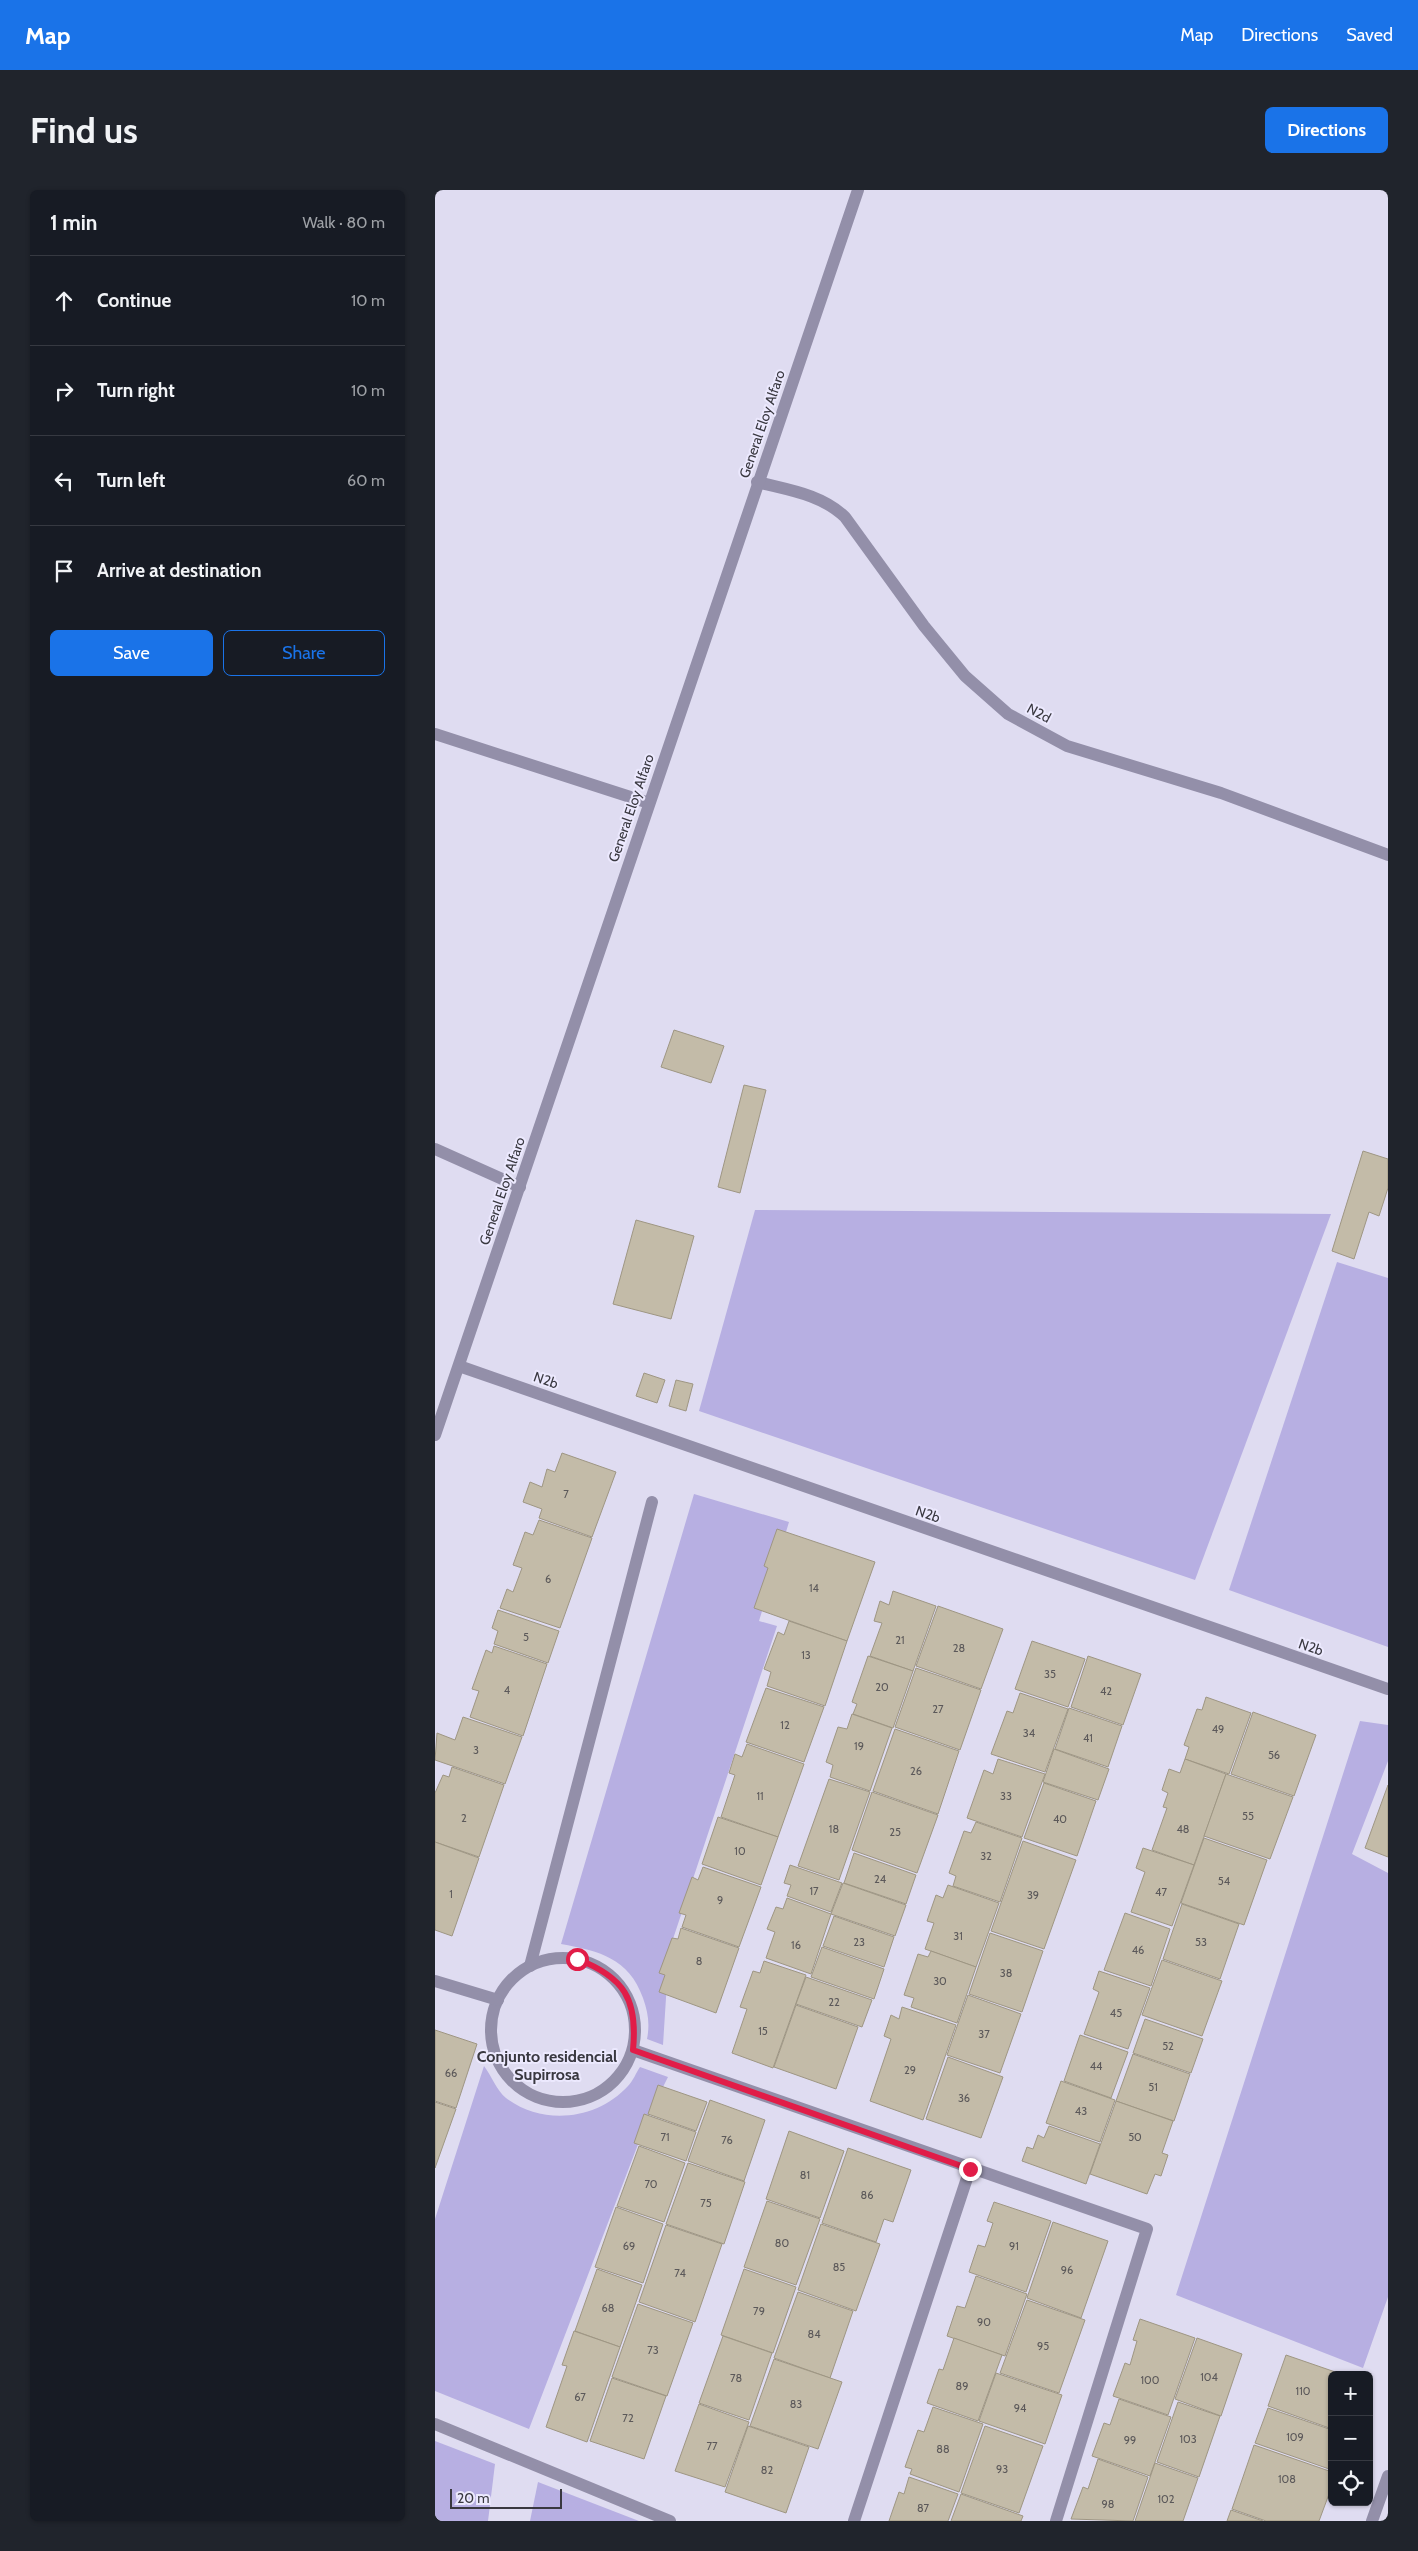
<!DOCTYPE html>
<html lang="en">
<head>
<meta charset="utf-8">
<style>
  body { margin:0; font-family:Cabin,sans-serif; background:#20242c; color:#f1f3f6 }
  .controls { position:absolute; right:15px; bottom:15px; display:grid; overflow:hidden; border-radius:8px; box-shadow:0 1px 4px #0004 }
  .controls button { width:45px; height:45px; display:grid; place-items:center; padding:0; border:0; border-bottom:1px solid #363941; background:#171b24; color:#f1f3f6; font:25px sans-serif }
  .scale { position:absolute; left:15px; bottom:12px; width:112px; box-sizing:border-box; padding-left:5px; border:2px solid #393840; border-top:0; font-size:14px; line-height:18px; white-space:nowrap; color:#393840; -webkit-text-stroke:4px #ece9fe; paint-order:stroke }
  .stop { position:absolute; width:15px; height:15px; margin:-11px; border:4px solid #e11d48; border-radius:50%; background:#fff }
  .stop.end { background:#e11d48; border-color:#fff; box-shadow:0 1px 5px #0008 }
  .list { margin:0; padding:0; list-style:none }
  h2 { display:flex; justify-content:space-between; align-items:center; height:65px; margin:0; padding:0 20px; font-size:21px }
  h2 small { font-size:16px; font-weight:400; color:#9ea1a6 }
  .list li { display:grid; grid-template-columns:32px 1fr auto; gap:15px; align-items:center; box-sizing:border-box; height:90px; padding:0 20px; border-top:1px solid #363941 }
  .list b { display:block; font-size:19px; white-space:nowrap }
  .list em { font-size:16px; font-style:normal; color:#9ea1a6 }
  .actions { display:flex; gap:10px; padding:15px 20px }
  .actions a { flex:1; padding:11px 0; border:1px solid #1a73e8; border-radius:8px; text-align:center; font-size:18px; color:#1a73e8 }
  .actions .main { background:#1a73e8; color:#fff }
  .icon { flex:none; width:28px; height:28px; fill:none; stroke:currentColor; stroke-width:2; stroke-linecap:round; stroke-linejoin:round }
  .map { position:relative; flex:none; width:953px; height:2331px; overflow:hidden; border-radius:8px }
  header { display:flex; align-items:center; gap:30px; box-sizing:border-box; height:70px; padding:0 25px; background:#1a73e8; color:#fff }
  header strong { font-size:24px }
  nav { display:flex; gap:28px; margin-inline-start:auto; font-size:18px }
  .intro { display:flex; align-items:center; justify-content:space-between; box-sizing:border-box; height:120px; padding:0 30px }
  h1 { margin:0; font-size:35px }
  .button { padding:12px 22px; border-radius:8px; background:#1a73e8; color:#fff; font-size:18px; font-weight:700 }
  main { display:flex; gap:30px; padding:0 30px }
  aside { flex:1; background:#171b24; border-radius:8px; box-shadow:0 1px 4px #0004 }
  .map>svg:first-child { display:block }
  .green { fill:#b7afe2 }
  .building { fill:#c3bba8; stroke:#9e9683 }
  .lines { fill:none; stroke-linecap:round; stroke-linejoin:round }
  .minor { stroke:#938fa9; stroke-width:12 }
  .route { stroke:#e11d48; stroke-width:6 }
  .labels { text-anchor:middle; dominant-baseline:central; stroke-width:4; stroke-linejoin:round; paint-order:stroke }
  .number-label { font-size:11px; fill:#5c595a }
  .street-label { font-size:14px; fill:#393840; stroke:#ece9fe }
  .quarter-label { font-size:16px; font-weight:bold; fill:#393840; stroke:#ece9fe }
</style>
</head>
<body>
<header>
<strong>Map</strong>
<nav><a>Map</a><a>Directions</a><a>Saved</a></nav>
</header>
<div class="intro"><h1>Find us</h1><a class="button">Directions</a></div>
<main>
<aside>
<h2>1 min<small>Walk · 80 m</small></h2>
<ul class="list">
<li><svg class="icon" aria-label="ahead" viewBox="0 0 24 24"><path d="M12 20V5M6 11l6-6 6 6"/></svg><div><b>Continue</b></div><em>10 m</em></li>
<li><svg class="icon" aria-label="right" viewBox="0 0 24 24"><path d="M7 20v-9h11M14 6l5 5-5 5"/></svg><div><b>Turn right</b></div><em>10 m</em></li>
<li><svg class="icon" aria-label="left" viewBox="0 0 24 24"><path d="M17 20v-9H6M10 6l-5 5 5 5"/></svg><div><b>Turn left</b></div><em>60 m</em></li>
<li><svg class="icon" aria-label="arrive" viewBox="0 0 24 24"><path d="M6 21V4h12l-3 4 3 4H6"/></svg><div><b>Arrive at destination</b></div></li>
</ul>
<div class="actions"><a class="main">Save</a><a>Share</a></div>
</aside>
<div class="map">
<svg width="953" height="2331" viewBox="0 0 953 2331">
  <rect width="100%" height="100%" fill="#dfdcf1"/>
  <g class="green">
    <path d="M320 1020 896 1024 760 1390 264 1221Z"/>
    <path d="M902 1072 953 1088V1457L794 1400Z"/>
    <path d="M259 1304 354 1332 324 1431 342 1436 234 1761 228 1855 212 1849C215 1834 213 1822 208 1808 194 1768 164 1761 126 1754Z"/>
    <path d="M925 1531 953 1535V1571L917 1664 953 1683V2107L928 2178 741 2105Z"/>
    <path d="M49 1876C56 1885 62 1901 71 1908 108 1936 162 1930 193 1896 198 1891 201 1883 205 1877L233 1887 215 1923 94 2239 0 2201V2029Z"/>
    <path d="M0 2251 60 2274 53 2331H0Z"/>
    <path d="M103 2292 204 2331H95Z"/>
  </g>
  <g class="building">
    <path d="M239 840 289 856 276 893 226 877Z"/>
    <path d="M309 895 331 900 305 1003 283 997Z"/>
    <path d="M928 961 953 969V998L944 1026 934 1022 919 1069 897 1061Z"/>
    <path d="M201 1030 259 1046 236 1129 178 1114Z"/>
    <path d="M209 1183 230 1190 222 1213 201 1206Z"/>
    <path d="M241 1190 258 1194 251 1221 234 1216Z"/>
    <path d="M127 1263 181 1282 157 1347 104 1328 107 1319 88 1312 95 1292 107 1297 112 1279 120 1282Z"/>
    <path d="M104 1330 157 1348 125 1438 65 1418 72 1399 78 1402 87 1378 78 1375 90 1342 98 1345Z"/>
    <path d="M342 1339 440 1372 412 1451 319 1418 333 1378 329 1376Z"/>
    <path d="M458 1401 501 1416 478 1481 435 1466 447 1433 439 1431 445 1411 454 1415Z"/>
    <path d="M503 1416 568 1439 546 1499 481 1476Z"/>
    <path d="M63 1420 124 1441 113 1473 59 1454 63 1441 57 1438Z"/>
    <path d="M354 1431 412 1451 390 1516 332 1496 336 1482 329 1479 343 1442 349 1445Z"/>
    <path d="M597 1451 650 1469 633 1517 580 1499Z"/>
    <path d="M59 1456 112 1474 88 1546 35 1527 44 1501 37 1499 51 1460 57 1463Z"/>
    <path d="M433 1466 478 1481 458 1538 418 1524 422 1514 417 1512Z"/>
    <path d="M653 1466 706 1484 688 1535 636 1517Z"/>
    <path d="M481 1478 546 1500 525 1560 460 1537Z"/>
    <path d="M331 1498 389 1517 369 1572 311 1552Z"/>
    <path d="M585 1503 633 1519 610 1582 556 1564 572 1521 578 1523Z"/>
    <path d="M771 1507 816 1523 794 1584 750 1569 754 1557 749 1555 762 1519 767 1520Z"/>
    <path d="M634 1518 687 1536 673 1577 620 1559Z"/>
    <path d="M818 1522 881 1545 859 1606 796 1584Z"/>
    <path d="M417 1524 457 1538 435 1601 395 1587 398 1575 391 1572 403 1537 412 1539Z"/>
    <path d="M28 1527 87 1547 70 1594 0 1570 2 1543 20 1550Z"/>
    <path d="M460 1539 524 1561 503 1624 438 1601Z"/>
    <path d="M312 1554 369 1574 343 1647 286 1627 300 1585 294 1583 300 1564 307 1567Z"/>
    <path d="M619 1559 674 1579 663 1610 608 1592Z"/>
    <path d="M563 1569 610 1584 587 1647 532 1628 549 1580 558 1584Z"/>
    <path d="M750 1569 791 1584 759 1675 717 1660 732 1618 728 1617 733 1603 727 1600 734 1579 745 1583Z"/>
    <path d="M17 1577 69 1595 44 1667 0 1652V1603L8 1585 14 1587Z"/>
    <path d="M791 1584 858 1607 835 1669 769 1646Z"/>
    <path d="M394 1589 435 1602 404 1690 363 1676Z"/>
    <path d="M609 1593 661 1611 642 1666 589 1648Z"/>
    <path d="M953 1595V1667L930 1658Z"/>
    <path d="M437 1602 503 1625 482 1683 417 1660Z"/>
    <path d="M283 1627 343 1647 326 1695 267 1674Z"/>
    <path d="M541 1632 587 1648 565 1712 518 1696 521 1686 514 1683 529 1641 536 1643Z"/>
    <path d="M769 1648 832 1670 809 1735 746 1713Z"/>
    <path d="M588 1651 641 1670 609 1759 556 1741Z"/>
    <path d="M0 1652 44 1668 17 1746 0 1740Z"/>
    <path d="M708 1658 759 1675 737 1736 696 1722 710 1682 701 1678Z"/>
    <path d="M419 1663 481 1685 471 1714 409 1693Z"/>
    <path d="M355 1675 407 1693 396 1722 352 1706 356 1695 349 1693Z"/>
    <path d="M268 1677 326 1697 304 1757 247 1737 251 1725 244 1723 257 1687 263 1690Z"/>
    <path d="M408 1693 471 1715 460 1746 396 1724Z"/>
    <path d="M513 1695 564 1713 541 1777 490 1759 499 1733 492 1731 501 1705 508 1708Z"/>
    <path d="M352 1708 396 1724 376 1784 331 1768 340 1742 332 1739 341 1717 348 1719Z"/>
    <path d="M747 1714 804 1734 785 1789 728 1769Z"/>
    <path d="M690 1723 735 1739 716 1796 669 1780Z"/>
    <path d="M399 1726 459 1747 449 1777 388 1756Z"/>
    <path d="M246 1738 304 1758 281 1823 224 1802 230 1785 224 1783 237 1748 243 1749Z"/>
    <path d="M555 1743 608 1761 587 1822 534 1804Z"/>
    <path d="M387 1757 449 1779 439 1809 376 1787Z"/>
    <path d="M496 1761 541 1777 522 1833 476 1817 479 1808 469 1805 483 1764 493 1767Z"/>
    <path d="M727 1770 787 1791 767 1846 707 1825Z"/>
    <path d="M329 1771 371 1785 338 1878 297 1863 312 1819 305 1817 318 1781 325 1783Z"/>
    <path d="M664 1781 715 1798 693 1859 649 1844 664 1802 658 1799Z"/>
    <path d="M371 1787 437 1810 427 1837 361 1814Z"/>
    <path d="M533 1805 586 1824 565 1883 512 1865Z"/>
    <path d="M361 1815 423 1837 401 1899 339 1877Z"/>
    <path d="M467 1817 521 1835 488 1930 435 1911 456 1849 449 1846 456 1825 464 1829Z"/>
    <path d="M710 1829 768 1849 756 1883 698 1863Z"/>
    <path d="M0 1840 42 1854 21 1918 0 1911Z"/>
    <path d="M645 1845 693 1862 676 1908 629 1891Z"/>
    <path d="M698 1864 755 1884 739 1931 681 1911Z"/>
    <path d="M513 1867 568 1887 546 1948 491 1929Z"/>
    <path d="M626 1891 680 1910 665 1952 611 1933Z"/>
    <path d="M223 1895 272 1912 261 1941 213 1924Z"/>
    <path d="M275 1910 330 1930 309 1991 253 1971Z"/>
    <path d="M681 1911 738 1931 727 1963 733 1965 726 1986 720 1984 712 2004 655 1984Z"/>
    <path d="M0 1912 21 1919 0 1978Z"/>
    <path d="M209 1924 261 1942 251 1971 199 1953Z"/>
    <path d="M614 1936 665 1954 651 1994 587 1971 592 1957 598 1959 603 1945 609 1948Z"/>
    <path d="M354 1941 409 1961 385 2028 331 2009Z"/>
    <path d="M204 1956 250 1973 229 2032 182 2016Z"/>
    <path d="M413 1958 476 1980 458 2032 449 2029 441 2052 387 2033Z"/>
    <path d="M253 1973 310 1992 289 2054 231 2034Z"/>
    <path d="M332 2011 385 2029 361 2095 309 2077Z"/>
    <path d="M559 2012 616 2031 591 2102 534 2082 543 2055 550 2057 558 2033 552 2031Z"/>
    <path d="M181 2017 228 2034 208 2093 160 2077Z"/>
    <path d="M618 2032 673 2051 646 2128 592 2108Z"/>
    <path d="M386 2034 445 2054 421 2121 363 2100Z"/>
    <path d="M231 2035 287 2054 260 2132 204 2112Z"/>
    <path d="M162 2079 207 2095 185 2157 140 2141Z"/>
    <path d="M309 2079 361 2097 338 2163 286 2145Z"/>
    <path d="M541 2086 592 2104 570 2166 512 2146 522 2116 530 2118Z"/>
    <path d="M363 2102 418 2121 395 2188 339 2168Z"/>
    <path d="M592 2110 650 2130 624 2203 565 2183Z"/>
    <path d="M203 2114 258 2133 232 2206 177 2187Z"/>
    <path d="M705 2129 760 2148 733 2225 678 2206 690 2173 695 2175 702 2151 698 2150Z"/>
    <path d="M139 2141 185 2157 152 2252 111 2237 132 2176 127 2175Z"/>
    <path d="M288 2146 337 2163 314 2230 264 2213Z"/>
    <path d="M519 2148 567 2165 543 2231 492 2213 504 2179 508 2180Z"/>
    <path d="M762 2148 807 2164 786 2226 740 2209Z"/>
    <path d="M851 2165 909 2185H897V2239L833 2216Z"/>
    <path d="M339 2169 407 2192 383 2259 315 2236Z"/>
    <path d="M561 2183 627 2205 610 2254 544 2231Z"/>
    <path d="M177 2188 231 2206 209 2269 155 2251Z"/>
    <path d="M684 2209 736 2227 715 2286 657 2266 669 2233 675 2235Z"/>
    <path d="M743 2212 785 2226 764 2287 722 2272Z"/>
    <path d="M264 2214 314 2232 290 2297 240 2281Z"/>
    <path d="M498 2217 548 2234 524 2302 475 2284 477 2279 470 2277 483 2240 489 2242Z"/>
    <path d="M833 2218 897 2240V2280L820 2253Z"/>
    <path d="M313 2236 374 2257 351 2323 290 2302Z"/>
    <path d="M550 2236 608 2256 584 2323 526 2303Z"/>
    <path d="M819 2255 897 2282V2296L884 2331H831L797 2319Z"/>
    <path d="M663 2269 713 2287 698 2331 636 2329 648 2297 653 2299Z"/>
    <path d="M720 2273 763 2288 748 2331H700Z"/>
    <path d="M474 2287 523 2304 513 2331H454L464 2302 469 2304Z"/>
    <path d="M526 2304 588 2326 586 2331H516Z"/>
    <path d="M796 2320 828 2331H792Z"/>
  </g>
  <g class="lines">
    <g class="minor">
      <path d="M322 292C353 300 386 304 410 327L489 436 530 486 573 524 632 556 786 603 953 665"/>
      <path d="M0 544 214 613"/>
      <path d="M0 959 85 997"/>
      <path d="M24 1176 953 1499"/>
      <path d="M0 1245 423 0"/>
      <circle cx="128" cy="1840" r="72"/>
      <path d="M95 1776 217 1312"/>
      <path d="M0 1791 63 1810"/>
      <path d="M198 1860 712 2039 621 2331"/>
      <path d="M0 2234 235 2331"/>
      <path d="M419 2331 535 1979"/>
      <path d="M937 2331 953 2286"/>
    </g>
  </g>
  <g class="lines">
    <path class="route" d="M142 1769C189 1787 203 1809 198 1860L535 1979"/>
  </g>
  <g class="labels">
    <g class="number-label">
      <text x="131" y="1304">7</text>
      <text x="113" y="1389">6</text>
      <text x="379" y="1398">14</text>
      <text x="91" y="1447">5</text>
      <text x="465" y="1450">21</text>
      <text x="524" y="1458">28</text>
      <text x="371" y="1465">13</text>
      <text x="615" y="1484">35</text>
      <text x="447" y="1497">20</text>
      <text x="72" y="1500">4</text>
      <text x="671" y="1501">42</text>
      <text x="503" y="1519">27</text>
      <text x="350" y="1535">12</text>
      <text x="783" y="1539">49</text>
      <text x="594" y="1543">34</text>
      <text x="653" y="1548">41</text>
      <text x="424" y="1556">19</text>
      <text x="41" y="1560">3</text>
      <text x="839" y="1565">56</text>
      <text x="481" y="1581">26</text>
      <text x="325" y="1606">11</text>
      <text x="571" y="1606">33</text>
      <text x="813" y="1626">55</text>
      <text x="29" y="1628">2</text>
      <text x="625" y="1629">40</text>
      <text x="399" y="1639">18</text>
      <text x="748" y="1639">48</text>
      <text x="460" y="1642">25</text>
      <text x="305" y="1661">10</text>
      <text x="551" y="1666">32</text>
      <text x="445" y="1689">24</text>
      <text x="789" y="1691">54</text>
      <text x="379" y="1701">17</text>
      <text x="726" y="1702">47</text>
      <text x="16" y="1704">1</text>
      <text x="598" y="1705">39</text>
      <text x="285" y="1710">9</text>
      <text x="523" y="1746">31</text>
      <text x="424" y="1752">23</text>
      <text x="766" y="1752">53</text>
      <text x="361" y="1755">16</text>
      <text x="703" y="1760">46</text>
      <text x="264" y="1771">8</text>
      <text x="571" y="1783">38</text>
      <text x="505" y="1791">30</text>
      <text x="399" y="1812">22</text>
      <text x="681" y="1823">45</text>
      <text x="328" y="1841">15</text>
      <text x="549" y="1844">37</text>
      <text x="733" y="1856">52</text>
      <text x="661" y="1876">44</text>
      <text x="475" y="1880">29</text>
      <text x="16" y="1883">66</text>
      <text x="718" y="1897">51</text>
      <text x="529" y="1908">36</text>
      <text x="646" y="1921">43</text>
      <text x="230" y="1947">71</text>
      <text x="700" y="1947">50</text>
      <text x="292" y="1950">76</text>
      <text x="370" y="1985">81</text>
      <text x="216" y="1994">70</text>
      <text x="432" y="2005">86</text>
      <text x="271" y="2013">75</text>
      <text x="347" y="2053">80</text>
      <text x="194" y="2056">69</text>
      <text x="579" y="2056">91</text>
      <text x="404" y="2077">85</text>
      <text x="632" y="2080">96</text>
      <text x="245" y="2083">74</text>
      <text x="173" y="2118">68</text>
      <text x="324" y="2121">79</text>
      <text x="549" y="2132">90</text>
      <text x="379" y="2144">84</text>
      <text x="608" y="2156">95</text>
      <text x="218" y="2160">73</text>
      <text x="774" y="2187">104</text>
      <text x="301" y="2188">78</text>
      <text x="715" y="2190">100</text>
      <text x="527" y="2196">89</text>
      <text x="868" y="2201">110</text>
      <text x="145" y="2207">67</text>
      <text x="361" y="2214">83</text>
      <text x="585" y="2218">94</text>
      <text x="193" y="2228">72</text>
      <text x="860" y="2247">109</text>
      <text x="753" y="2249">103</text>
      <text x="695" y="2250">99</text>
      <text x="277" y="2256">77</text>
      <text x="508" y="2259">88</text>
      <text x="567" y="2279">93</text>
      <text x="332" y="2280">82</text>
      <text x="852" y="2289">108</text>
      <text x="731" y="2309">102</text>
      <text x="673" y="2314">98</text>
      <text x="488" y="2318">87</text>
    </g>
    <g class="street-label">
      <text transform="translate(327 234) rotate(-71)">General Eloy Alfaro</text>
      <text transform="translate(604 523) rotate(28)">N2d</text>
      <text transform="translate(196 618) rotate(-71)">General Eloy Alfaro</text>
      <text transform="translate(67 1001) rotate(-71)">General Eloy Alfaro</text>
      <text transform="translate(111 1190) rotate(19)">N2b</text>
      <text transform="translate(493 1324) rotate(19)">N2b</text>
      <text transform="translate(876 1457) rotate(19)">N2b</text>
    </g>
    <g class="quarter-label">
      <text x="112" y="1866">Conjunto residencial<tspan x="112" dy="18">Supirrosa</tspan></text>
    </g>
  </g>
</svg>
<div class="controls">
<button>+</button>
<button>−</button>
<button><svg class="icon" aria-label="locate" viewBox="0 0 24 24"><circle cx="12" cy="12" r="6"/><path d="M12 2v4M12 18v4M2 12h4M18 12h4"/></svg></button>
</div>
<div class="scale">20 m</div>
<div class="stop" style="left:142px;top:1769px"></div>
<div class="stop end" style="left:535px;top:1979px"></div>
</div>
</main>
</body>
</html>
